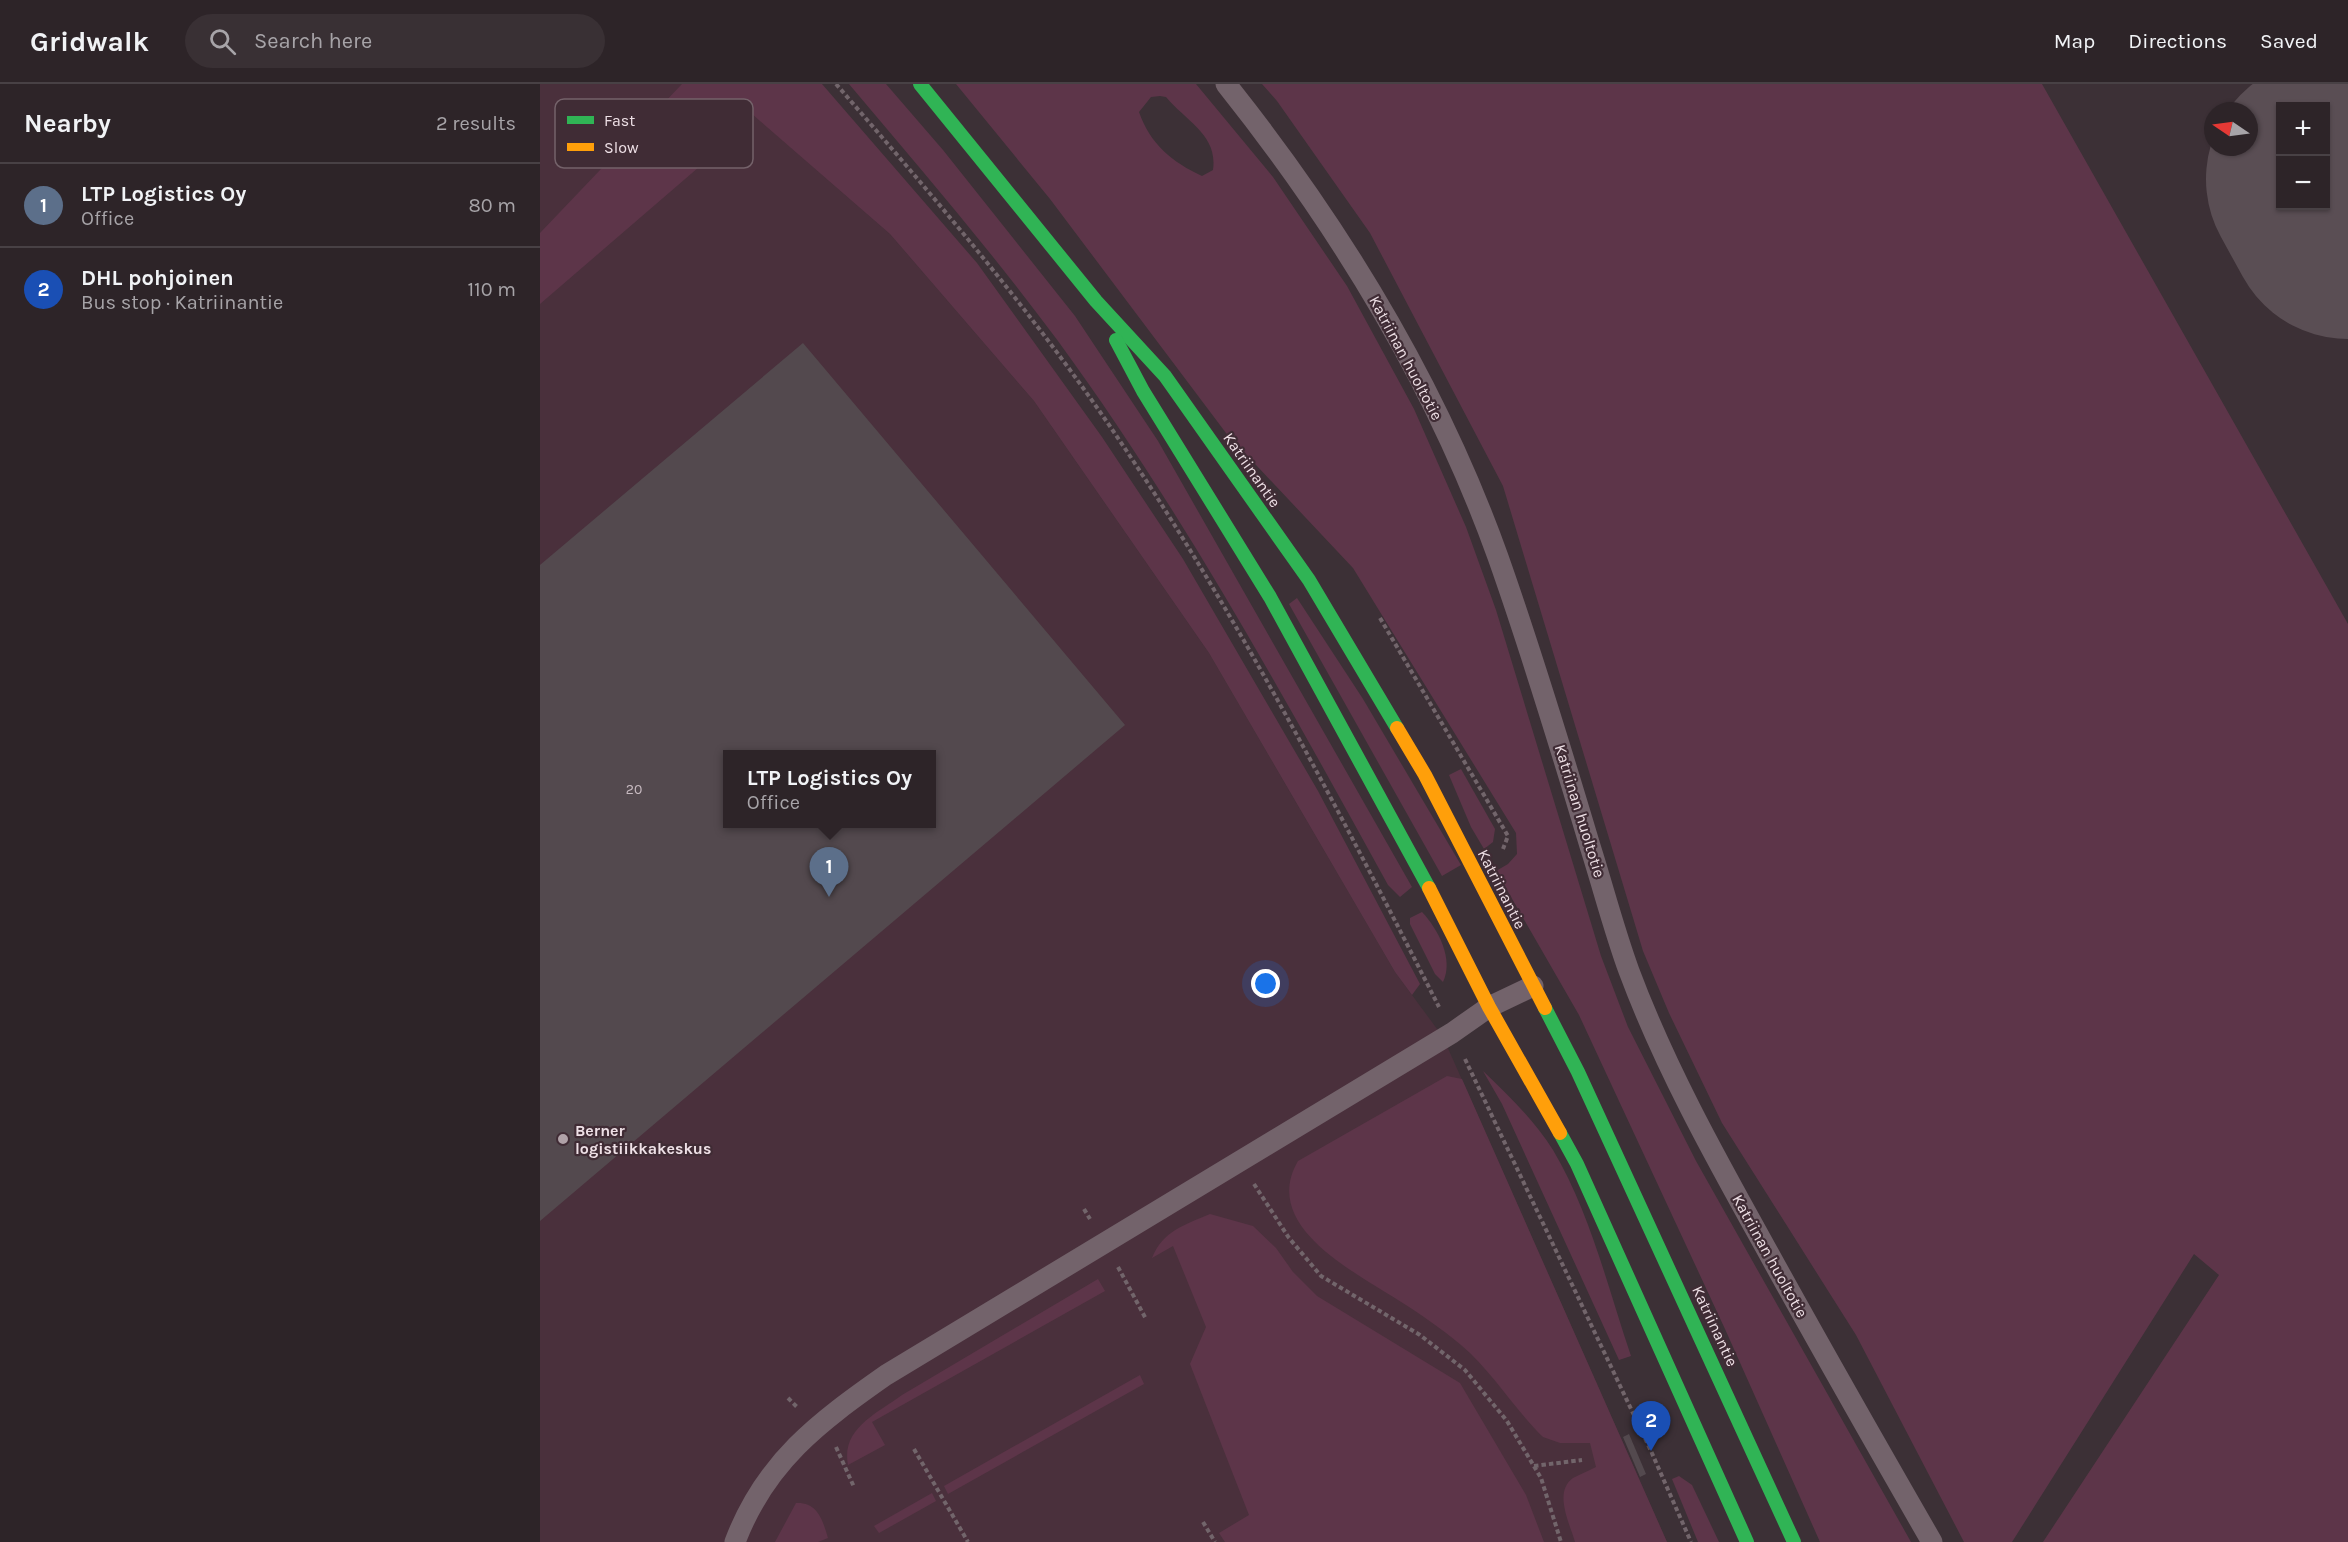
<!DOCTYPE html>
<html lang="en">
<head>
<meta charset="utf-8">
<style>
  body { margin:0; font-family:Karla,sans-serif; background:#393034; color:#f1f3f6 }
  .controls { position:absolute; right:18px; top:18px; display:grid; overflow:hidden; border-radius:0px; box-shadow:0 2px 4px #0004 }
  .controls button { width:54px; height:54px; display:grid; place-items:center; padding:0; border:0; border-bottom:2px solid #484145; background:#2d2428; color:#f1f3f6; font:30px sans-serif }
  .compass { position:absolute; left:1664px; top:18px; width:54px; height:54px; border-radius:50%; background:#2d2428; box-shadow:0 2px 4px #0004; rotate:283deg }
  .you { position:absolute; left:726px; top:900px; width:21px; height:21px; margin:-15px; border:4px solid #fff; border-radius:50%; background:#1a73e8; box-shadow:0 0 0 9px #1a73e833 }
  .badge { display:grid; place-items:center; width:39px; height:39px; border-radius:50%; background:#95b2f1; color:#fff; font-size:20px; font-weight:700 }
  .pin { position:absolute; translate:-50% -50px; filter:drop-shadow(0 2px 3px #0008) }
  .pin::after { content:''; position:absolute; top:32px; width:21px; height:18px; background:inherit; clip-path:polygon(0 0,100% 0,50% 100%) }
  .popup { position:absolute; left:183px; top:666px; width:213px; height:78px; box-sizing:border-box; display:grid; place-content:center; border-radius:0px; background:#2d2428; filter:drop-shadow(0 2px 4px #0005); font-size:20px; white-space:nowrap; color:#a7a4a8 }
  .popup b { font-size:22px; color:#f1f3f6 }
  .popup::after { content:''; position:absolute; left:50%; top:100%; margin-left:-12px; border:12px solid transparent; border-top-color:#2d2428 }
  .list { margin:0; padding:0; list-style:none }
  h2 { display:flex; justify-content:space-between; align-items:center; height:78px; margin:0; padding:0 24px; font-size:26px }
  h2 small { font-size:20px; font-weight:400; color:#a7a4a8 }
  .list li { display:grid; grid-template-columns:39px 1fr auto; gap:18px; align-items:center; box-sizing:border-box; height:84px; padding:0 24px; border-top:2px solid #484145 }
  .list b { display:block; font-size:22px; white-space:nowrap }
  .list p { margin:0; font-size:20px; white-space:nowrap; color:#a7a4a8 }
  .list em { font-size:20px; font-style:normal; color:#a7a4a8 }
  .icon { flex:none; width:33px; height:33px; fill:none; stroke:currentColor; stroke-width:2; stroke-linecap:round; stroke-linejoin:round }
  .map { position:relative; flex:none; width:1808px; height:1458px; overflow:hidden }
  header { display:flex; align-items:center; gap:36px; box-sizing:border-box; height:84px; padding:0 30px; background:#2d2428; border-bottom:2px solid #484145 }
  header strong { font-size:28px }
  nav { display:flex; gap:33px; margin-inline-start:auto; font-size:21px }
  .search { width:420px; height:54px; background:#393034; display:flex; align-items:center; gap:15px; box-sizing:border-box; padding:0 21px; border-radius:33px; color:#a7a4a8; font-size:22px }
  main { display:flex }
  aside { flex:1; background:#2d2428 }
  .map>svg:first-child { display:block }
  .built { fill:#4a303c; fill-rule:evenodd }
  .green { fill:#5d3549; fill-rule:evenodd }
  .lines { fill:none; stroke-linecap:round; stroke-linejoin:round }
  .runway { stroke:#5a4e54; stroke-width:240 }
  .building { fill:#53494e; fill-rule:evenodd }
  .path { stroke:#72656b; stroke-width:4; stroke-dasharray:4.5 3; stroke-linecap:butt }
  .lane { stroke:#73636b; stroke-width:21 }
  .fast { stroke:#30b455; stroke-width:14 }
  .slow { stroke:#ff9f0a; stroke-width:14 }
  .poi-dot { fill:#b0a2a8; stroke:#402c35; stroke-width:2 }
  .labels { text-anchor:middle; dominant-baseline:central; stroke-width:4.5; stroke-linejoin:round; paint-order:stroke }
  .number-label { font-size:14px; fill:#c7bac0 }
  .street-label { font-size:16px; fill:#eee0e6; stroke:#402c35 }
  .poi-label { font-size:16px; font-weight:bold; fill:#eee0e6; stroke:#402c35; text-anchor:start }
  .key { fill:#402c35; stroke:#74626a; stroke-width:1.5 }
  .key-label { font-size:16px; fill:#eee0e6 }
</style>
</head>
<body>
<header>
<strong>Gridwalk</strong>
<div class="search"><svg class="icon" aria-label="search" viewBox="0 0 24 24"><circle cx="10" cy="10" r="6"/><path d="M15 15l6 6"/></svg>Search here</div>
<nav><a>Map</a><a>Directions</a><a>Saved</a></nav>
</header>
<main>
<aside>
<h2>Nearby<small>2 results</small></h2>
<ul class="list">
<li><span class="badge" style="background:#5c6f8a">1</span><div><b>LTP Logistics Oy</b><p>Office</p></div><em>80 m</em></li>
<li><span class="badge" style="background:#1a4fb4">2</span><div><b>DHL pohjoinen</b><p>Bus stop · Katriinantie</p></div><em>110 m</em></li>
</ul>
</aside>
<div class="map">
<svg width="1808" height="1458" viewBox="0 0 1808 1458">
  <rect width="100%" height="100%" fill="#3c3036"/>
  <path class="built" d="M0 0H178L350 150 494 317 669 569 855 888 903 953 1127 1458H0ZM187 670H391V740H187Z"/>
  <g class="green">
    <path d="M142 0H282L437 179 562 353 643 475 778 707 880 900 872 911 855 888 669 569 494 317 350 150 212 30 188 58 0 220V149Z"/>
    <path d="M309 0H346L403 66 535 232 618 357 872 803 860 813 848 801C746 616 643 428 518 257 452 168 380 84 309 0Z"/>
    <path d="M416 0H656L733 93 807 202 874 325 926 443 956 526 1061 872 1088 943 1156 1077 1371 1458H1280L1185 1245 1039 931 956 787 968 780 977 770 976 749 813 484 686 349 510 115ZM620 12 626 13C647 38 678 51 673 86L662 92C632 78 610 60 599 28L611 13Z"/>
    <path d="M722 0H1502L1808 540V1458H1503L1679 1191 1654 1170 1472 1458H1424L1316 1251 1182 1039 1129 929 1103 867 963 402 830 149 737 17Z"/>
    <path d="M757 514 823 615 921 781 902 792 749 520Z"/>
    <path d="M921 685 955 745 953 758 944 765 931 743 909 691Z"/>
    <path d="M882 828C898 845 914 875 903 898L895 890 870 840V834Z"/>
    <path d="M943 987C968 1011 994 1036 1013 1066 1050 1128 1068 1204 1091 1272L1079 1276 962 1020Z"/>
    <path d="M907 992 922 995 1127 1458H1035C1030 1440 1013 1408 1033 1394 1040 1390 1049 1387 1056 1383L1050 1359H1020L1003 1353C974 1325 952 1287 921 1261 902 1245 879 1229 858 1216 815 1188 720 1142 758 1077Z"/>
    <path d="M670 1130 713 1142 736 1164 753 1188 777 1212 920 1299 986 1411 1004 1458H685L679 1449 709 1431 650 1280 666 1243 633 1162 612 1174C623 1147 644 1141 670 1130Z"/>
    <path d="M558 1195 565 1207 332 1338 345 1361 308 1381C301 1345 336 1330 362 1311Z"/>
    <path d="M600 1291 604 1300 408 1410 404 1402Z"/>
    <path d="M1139 1392 1152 1401 1179 1458H1158L1132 1395Z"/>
    <path d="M392 1409 396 1417 339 1449 334 1442Z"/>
    <path d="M256 1419C278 1418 283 1437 288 1454L278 1458H235Z"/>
  </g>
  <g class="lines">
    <path class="runway" d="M1786 95 1808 135"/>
  </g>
  <g class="building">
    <path d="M263 259 585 641 0 1137V481ZM187 670H391V740H187Z"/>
    <path d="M1089 1350 1106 1390 1100 1393 1083 1353Z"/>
  </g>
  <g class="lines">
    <g class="path">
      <path d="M296 0C387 105 478 211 558 325 687 510 797 722 899 923"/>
      <path d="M840 534 968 752 963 765"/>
      <path d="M925 975 1111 1367 1151 1458"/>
      <path d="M714 1100 749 1154 781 1192 880 1251 925 1286 967 1337 1001 1394 1021 1458"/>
      <path d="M544 1125 550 1135"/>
      <path d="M578 1183 606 1235"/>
      <path d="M248 1314 257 1323"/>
      <path d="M296 1363 314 1403"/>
      <path d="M374 1365 428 1458"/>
      <path d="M994 1382 1042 1376"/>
      <path d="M663 1438 675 1458"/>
    </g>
    <g class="lane">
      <path d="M686 0C800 143 896 300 958 473 992 569 1021 665 1050 762 1063 803 1074 846 1089 887 1124 981 1174 1071 1223 1159 1278 1259 1335 1359 1392 1458"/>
      <path d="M195 1458C225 1378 279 1338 346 1291L912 949 949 923 993 902"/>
    </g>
    <g class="fast">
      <path d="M380 0 556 217 625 292 769 496 857 644"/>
      <path d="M576 256 603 307 730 513 889 804"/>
      <path d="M1005 924 1038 988 1254 1458"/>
      <path d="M1020 1049 1037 1080 1207 1458"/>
    </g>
    <g class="slow">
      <path d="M857 644 885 691 1005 924"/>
      <path d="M889 804 949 923 1020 1049"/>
    </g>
  </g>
  <circle class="poi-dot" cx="23" cy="1055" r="6"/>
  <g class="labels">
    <g class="number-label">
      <text x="94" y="705">20</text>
    </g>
    <g class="street-label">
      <text transform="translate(866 274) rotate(62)">Katriinan huoltotie</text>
      <text transform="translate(712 386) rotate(55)">Katriinantie</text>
      <text transform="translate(1040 727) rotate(73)">Katriinan huoltotie</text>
      <text transform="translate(962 805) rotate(63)">Katriinantie</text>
      <text transform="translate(1230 1172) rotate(61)">Katriinan huoltotie</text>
      <text transform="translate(1175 1242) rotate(65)">Katriinantie</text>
    </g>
    <g class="poi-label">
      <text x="35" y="1046">Berner<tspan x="35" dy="18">logistiikkakeskus</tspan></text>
    </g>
  </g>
  <rect x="15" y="15" width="198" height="69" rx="9" class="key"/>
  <rect x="27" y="32" width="27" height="8" fill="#30b455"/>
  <rect x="27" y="59" width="27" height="8" fill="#ff9f0a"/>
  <g class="key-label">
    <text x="64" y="42">Fast</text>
    <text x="64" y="69">Slow</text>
  </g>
</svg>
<div class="controls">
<button>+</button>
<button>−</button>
</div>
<svg class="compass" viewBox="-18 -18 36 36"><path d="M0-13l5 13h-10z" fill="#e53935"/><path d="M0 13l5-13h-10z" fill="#a7a4a8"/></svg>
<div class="you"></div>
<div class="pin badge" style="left:289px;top:813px;background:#5c6f8a">1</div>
<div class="popup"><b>LTP Logistics Oy</b>Office</div>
<div class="pin badge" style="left:1111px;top:1367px;background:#1a4fb4">2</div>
</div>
</main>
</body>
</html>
